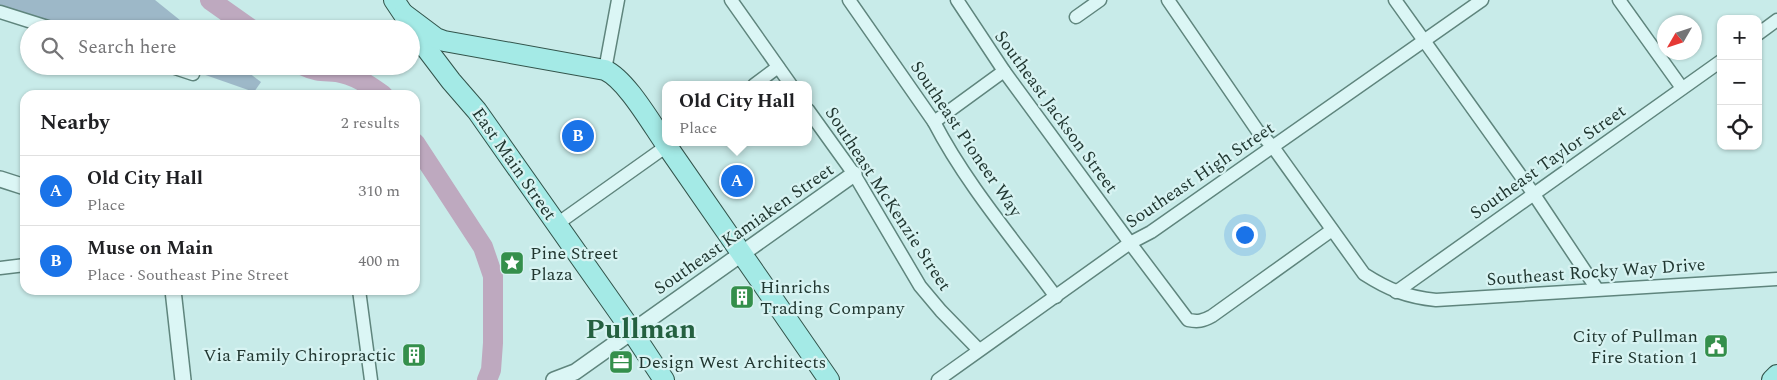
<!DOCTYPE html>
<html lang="en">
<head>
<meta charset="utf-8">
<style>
  body { margin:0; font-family:Spectral,serif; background:#f6f6f6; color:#202124 }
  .controls { position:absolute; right:15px; top:15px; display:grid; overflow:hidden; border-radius:10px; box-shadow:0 1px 4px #0004 }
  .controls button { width:45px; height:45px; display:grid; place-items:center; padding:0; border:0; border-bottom:1px solid #e0e0e0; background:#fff; color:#202124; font:25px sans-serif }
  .compass { position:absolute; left:1657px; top:15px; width:45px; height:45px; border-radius:50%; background:#fff; box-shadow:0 1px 4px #0004; rotate:231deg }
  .you { position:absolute; left:1244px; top:234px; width:18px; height:18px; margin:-12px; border:4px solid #fff; border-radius:50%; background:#1a73e8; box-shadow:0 0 0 8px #1a73e833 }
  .badge { display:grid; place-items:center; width:32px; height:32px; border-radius:50%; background:#1a73e8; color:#fff; font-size:16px; font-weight:700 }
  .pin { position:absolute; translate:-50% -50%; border:2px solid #fff; box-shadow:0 1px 5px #0006 }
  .popup { position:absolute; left:662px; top:81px; width:150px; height:65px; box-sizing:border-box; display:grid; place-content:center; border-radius:10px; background:#fff; filter:drop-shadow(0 1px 4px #0005); font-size:16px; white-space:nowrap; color:#757577 }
  .popup b { font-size:19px; color:#202124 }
  .popup::after { content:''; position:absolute; left:50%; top:100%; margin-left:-10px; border:10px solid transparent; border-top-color:#fff }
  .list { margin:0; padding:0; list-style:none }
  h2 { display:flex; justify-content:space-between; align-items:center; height:65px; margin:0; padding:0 20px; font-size:21px }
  h2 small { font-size:16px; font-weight:400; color:#757577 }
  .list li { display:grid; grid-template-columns:32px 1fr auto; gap:15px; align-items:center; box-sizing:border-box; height:70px; padding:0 20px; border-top:1px solid #e0e0e0 }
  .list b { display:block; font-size:19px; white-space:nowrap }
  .list p { margin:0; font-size:16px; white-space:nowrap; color:#757577 }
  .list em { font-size:16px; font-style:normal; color:#757577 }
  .icon { flex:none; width:28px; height:28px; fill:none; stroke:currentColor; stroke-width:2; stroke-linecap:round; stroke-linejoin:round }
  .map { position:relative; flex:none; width:1777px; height:380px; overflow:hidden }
  .search { position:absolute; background:#fff; box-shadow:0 1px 4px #0004; left:20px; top:20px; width:400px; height:55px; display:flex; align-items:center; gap:12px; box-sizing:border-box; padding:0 18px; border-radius:28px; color:#757577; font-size:19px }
  .panel { position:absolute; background:#fff; box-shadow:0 1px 4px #0004; left:20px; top:90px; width:400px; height:205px; border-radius:15px }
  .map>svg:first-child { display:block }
  .green { fill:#9db8c8 }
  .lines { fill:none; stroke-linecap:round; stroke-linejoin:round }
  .river { stroke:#bea9bf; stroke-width:20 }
  .minor-casing { stroke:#5f857d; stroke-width:15 }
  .tertiary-casing { stroke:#5f857d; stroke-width:18 }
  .primary-casing { stroke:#32544b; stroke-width:22 }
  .minor { stroke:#dbf6f5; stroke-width:12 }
  .tertiary { stroke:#dbf6f5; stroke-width:15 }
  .primary { stroke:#a4eae6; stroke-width:20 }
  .labels { text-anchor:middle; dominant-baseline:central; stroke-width:4.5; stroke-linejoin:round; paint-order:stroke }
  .street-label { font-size:18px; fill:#213731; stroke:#d7f3f2 }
  .poi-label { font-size:18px; fill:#213731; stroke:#d7f3f2; text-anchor:start }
  .town-label { font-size:28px; font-weight:bold; fill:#246040; stroke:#d7f3f2 }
</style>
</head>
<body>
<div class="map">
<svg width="1777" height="380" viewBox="0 0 1777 380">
  <rect width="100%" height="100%" fill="#c8ebe9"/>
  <g class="green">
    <path d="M0 0H155L191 29H71L0 6Z"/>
    <path d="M187 66H240L261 82 254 92 194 71Z"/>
  </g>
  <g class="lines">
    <g class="river">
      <path d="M210 0 251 29"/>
      <path d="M304 66C316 72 323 71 336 72 354 75 368 84 383 95"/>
      <path d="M415 143 483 247 493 276V343L491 370 487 380"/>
    </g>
    <defs>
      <g id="minor">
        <path d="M731 0 791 85"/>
        <path d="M849 0 934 122C966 184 1015 241 1056 297"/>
        <path d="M957 0 1004 71 1130 243 1188 320C1198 322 1203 321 1212 316L1332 230"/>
        <path d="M1168 0 1257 130 1273 147 1364 274C1389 290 1407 297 1436 300L1777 279"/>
        <path d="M1395 0 1533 193 1597 289"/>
        <path d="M1619 0 1682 88"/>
        <path d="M0 12 54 29"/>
        <path d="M1076 17 1100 0"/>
        <path d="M1758 34 1777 20"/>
        <path d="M169 66 193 74"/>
        <path d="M605 70 618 0"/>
        <path d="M754 85 778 67"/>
        <path d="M808 110 854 174 920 286 941 311 979 350"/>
        <path d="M934 122 1004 71"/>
        <path d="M557 224 671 143"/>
        <path d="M0 268 25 265"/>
        <path d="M359 290 371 380"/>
        <path d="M1396 292 1721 61"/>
        <path d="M938 380 1130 243 1151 232 1482 0"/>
      </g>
      <g id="tertiary">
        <path d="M0 179 25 187"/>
        <path d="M173 290 183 380"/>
        <path d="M554 380 575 372 854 174"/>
      </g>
      <g id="primary">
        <path d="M394 0 426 48 451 81 477 111 625 321 664 380"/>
        <path d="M404 14 436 38 444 41 605 70C627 80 652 125 667 146 721 223 775 302 829 380"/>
        <path d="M1772 380 1777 375"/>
      </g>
    </defs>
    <use href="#minor" class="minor-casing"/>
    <use href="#tertiary" class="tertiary-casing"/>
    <use href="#primary" class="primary-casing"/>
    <use href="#minor" class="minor"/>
    <use href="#tertiary" class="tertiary"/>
    <use href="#primary" class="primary"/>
  </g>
  <defs>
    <symbol id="sight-square" viewBox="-11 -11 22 22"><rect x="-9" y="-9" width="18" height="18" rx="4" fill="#348f4b" stroke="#d7f3f2"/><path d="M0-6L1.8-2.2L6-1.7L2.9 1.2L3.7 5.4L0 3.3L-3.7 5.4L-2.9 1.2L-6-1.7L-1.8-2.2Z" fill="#fff"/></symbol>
    <symbol id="building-square" viewBox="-11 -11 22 22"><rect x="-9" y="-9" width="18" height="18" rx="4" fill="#348f4b" stroke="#d7f3f2"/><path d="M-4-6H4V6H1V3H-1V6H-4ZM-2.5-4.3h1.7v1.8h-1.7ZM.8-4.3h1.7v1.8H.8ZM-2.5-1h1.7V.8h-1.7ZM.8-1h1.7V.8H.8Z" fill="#fff"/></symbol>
    <symbol id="civic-square" viewBox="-11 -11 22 22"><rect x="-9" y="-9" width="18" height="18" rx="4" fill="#348f4b" stroke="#d7f3f2"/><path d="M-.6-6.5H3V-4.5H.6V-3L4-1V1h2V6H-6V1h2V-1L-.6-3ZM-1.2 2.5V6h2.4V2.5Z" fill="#fff"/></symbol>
    <symbol id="office-square" viewBox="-11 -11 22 22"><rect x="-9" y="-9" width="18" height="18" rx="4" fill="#348f4b" stroke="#d7f3f2"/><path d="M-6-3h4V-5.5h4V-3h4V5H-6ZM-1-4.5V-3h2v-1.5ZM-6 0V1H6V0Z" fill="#fff"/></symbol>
  </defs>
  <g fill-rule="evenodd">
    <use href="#sight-square" x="498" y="249" width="28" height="28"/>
    <use href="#building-square" x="728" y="283" width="28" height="28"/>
    <use href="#civic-square" x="1702" y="332" width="28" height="28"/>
    <use href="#building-square" x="400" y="341" width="28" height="28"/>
    <use href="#office-square" x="607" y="348" width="28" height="28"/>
  </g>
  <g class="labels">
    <g class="street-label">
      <text transform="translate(1056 112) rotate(54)">Southeast Jackson Street</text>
      <text transform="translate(966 139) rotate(56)">Southeast Pioneer Way</text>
      <text transform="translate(1548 162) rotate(-35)">Southeast Taylor Street</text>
      <text transform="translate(514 164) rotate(55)">East Main Street</text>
      <text transform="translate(1200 175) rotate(-34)">Southeast High Street</text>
      <text transform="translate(888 199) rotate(57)">Southeast McKenzie Street</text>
      <text transform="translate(744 229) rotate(-35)">Southeast Kamiaken Street</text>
      <text transform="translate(1596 272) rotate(-4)">Southeast Rocky Way Drive</text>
    </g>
    <g class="poi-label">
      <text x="530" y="253">Pine Street<tspan x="530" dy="21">Plaza</tspan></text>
      <text x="760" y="287">Hinrichs<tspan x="760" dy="21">Trading Company</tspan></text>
      <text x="1698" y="336" text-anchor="end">City of Pullman<tspan x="1698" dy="21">Fire Station 1</tspan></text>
      <text x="396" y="355" text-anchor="end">Via Family Chiropractic</text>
      <text x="638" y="362">Design West Architects</text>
    </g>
    <g class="town-label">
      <text x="641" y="329">Pullman</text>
    </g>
  </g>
</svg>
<div class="controls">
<button>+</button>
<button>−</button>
<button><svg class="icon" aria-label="locate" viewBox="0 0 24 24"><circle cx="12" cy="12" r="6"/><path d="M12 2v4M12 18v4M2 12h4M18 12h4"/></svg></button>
</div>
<svg class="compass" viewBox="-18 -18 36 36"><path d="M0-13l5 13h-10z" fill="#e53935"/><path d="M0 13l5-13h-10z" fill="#757577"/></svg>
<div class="you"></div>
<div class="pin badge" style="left:737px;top:181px">A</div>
<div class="popup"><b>Old City Hall</b>Place</div>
<div class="pin badge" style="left:578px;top:136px">B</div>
<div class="search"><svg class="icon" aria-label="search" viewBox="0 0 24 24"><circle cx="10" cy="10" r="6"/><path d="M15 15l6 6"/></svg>Search here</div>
<section class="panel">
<h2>Nearby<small>2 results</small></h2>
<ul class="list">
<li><span class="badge">A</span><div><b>Old City Hall</b><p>Place</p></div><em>310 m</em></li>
<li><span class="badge">B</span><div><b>Muse on Main</b><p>Place · Southeast Pine Street</p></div><em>400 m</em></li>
</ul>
</section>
</div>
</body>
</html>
